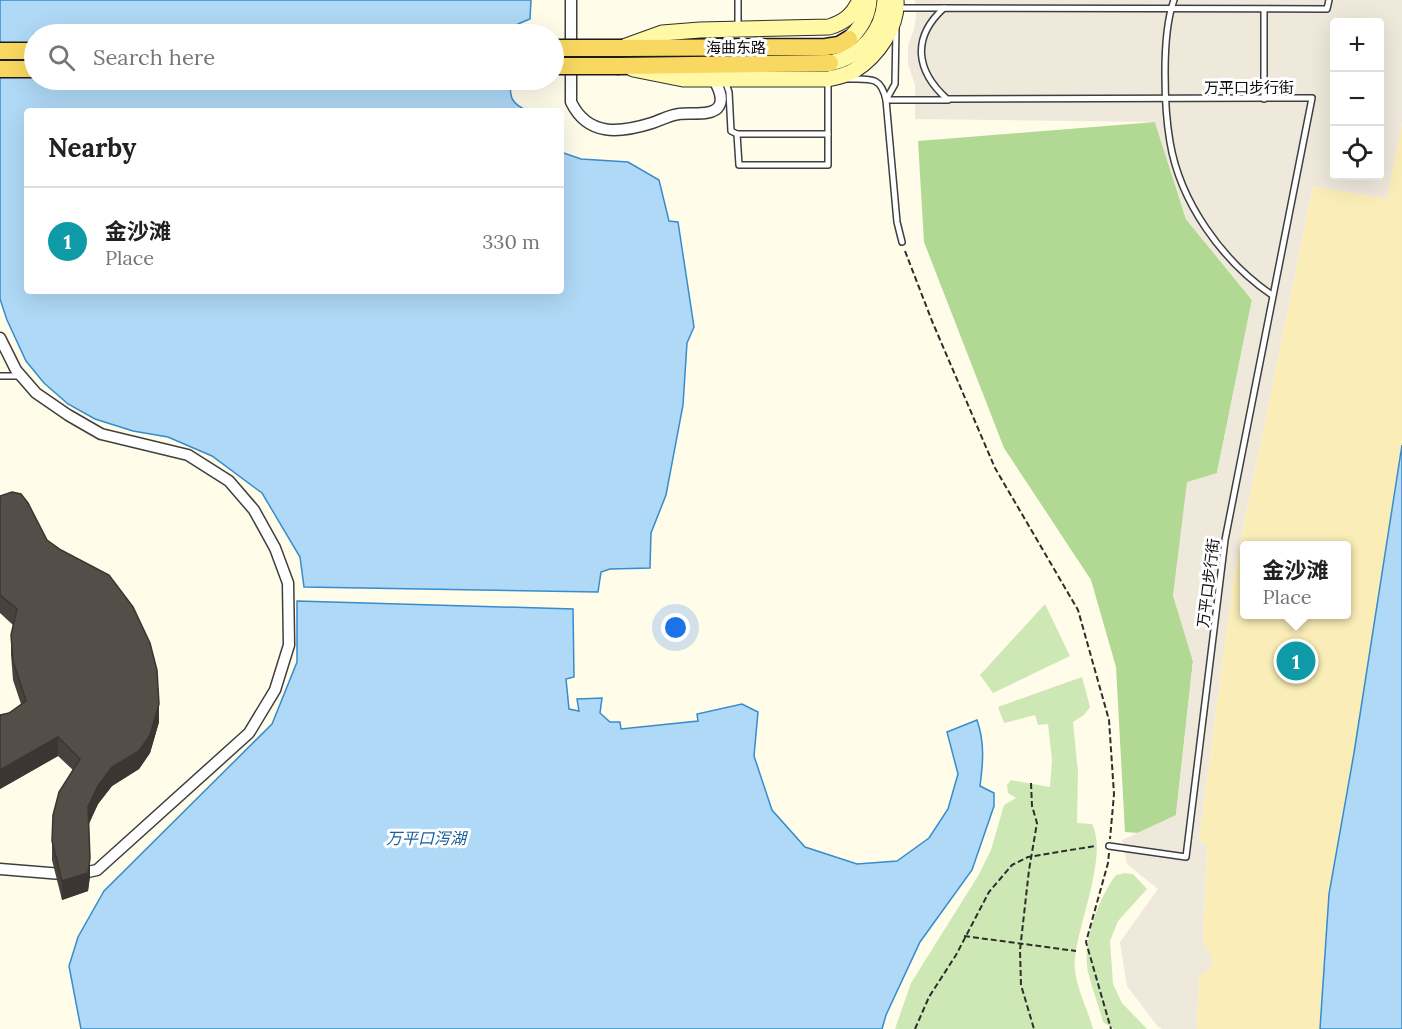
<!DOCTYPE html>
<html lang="en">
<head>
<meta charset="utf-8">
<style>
  body { margin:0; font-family:Lora,"Noto Sans SC",serif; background:#f6f6f6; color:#222 }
  .controls { position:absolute; right:18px; top:18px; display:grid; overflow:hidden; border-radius:6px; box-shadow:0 6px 24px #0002 }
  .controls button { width:54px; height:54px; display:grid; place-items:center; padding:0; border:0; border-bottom:2px solid #e0e0e0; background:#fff; color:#222; font:30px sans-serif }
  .you { position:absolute; left:676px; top:628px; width:21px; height:21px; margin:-15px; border:4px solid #fff; border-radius:50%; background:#1a73e8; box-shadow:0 0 0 9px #1a73e833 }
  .badge { display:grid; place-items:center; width:39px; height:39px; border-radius:50%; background:#0b8043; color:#fff; font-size:20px; font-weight:700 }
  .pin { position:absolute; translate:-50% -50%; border:3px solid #fff; box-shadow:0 2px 6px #0006 }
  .popup { position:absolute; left:1240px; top:541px; width:111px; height:78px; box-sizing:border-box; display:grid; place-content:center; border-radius:6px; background:#fff; filter:drop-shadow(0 2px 4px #0005); font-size:20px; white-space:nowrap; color:#767676 }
  .popup b { font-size:22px; color:#222 }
  .popup::after { content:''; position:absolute; left:50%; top:100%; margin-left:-12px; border:12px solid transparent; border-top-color:#fff }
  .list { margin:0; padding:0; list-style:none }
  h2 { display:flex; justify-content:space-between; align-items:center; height:78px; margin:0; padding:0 24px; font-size:26px }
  h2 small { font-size:20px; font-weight:400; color:#767676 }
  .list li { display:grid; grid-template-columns:39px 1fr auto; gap:18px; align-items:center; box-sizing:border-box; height:108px; padding:0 24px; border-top:2px solid #e0e0e0 }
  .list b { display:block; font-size:22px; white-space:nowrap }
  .list p { margin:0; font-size:20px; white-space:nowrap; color:#767676 }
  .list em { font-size:20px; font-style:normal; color:#767676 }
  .icon { flex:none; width:33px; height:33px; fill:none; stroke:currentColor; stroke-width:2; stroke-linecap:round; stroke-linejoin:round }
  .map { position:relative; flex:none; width:1402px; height:1029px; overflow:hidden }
  .search { position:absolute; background:#fff; box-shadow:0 6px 24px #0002; left:24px; top:24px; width:540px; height:66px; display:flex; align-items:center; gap:15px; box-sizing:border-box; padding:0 21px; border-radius:33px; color:#767676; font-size:22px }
  .panel { position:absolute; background:#fff; box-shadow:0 6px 24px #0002; left:24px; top:108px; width:540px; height:186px; border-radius:6px }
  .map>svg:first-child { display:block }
  .green { fill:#cee8b5 }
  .forest { fill:#b1d994 }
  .sand { fill:#faedb7; fill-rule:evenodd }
  .plaza { fill:#eee9db; fill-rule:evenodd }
  .water { fill:#afd9f6; stroke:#368ccd; stroke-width:1.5 }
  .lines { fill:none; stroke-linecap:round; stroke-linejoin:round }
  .lane-casing { stroke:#3f3f3f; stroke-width:8 }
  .street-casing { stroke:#3f3f3f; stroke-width:13 }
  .secondary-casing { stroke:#2e2e2e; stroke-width:17 }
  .primary-casing { stroke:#1d1d1d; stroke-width:19 }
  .path { stroke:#2e2e2e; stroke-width:2; stroke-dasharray:6 3; stroke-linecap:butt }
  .lane { stroke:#fff; stroke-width:5 }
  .street { stroke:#fff; stroke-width:10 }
  .secondary { stroke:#fff8a5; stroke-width:15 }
  .primary { stroke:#f9d861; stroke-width:16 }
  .primary-bridge-casing { stroke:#1d1d1d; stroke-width:19; stroke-linecap:butt }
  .primary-bridge { stroke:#f9d861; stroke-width:16 }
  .wall { fill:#48423e }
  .shaded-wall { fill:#3b3632 }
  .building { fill:#544d48; stroke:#3b3632; stroke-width:1.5 }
  .labels { text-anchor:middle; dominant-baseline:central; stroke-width:6; stroke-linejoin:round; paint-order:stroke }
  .street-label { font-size:15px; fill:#0c0c0c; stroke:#fff }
  .water-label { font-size:16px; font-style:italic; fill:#165e9d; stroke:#fff }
</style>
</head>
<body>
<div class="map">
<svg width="1402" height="1029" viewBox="0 0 1402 1029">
  <rect width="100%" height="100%" fill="#fffcea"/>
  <g class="green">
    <path d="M1045 604 1070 656 993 693 980 675Z"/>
    <path d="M1082 677 1090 707 1084 715 1073 722 1078 772 1077 823 1092 824C1108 854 1079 922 1075 957 1072 981 1087 1006 1093 1029H895L911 983 978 876 991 850 1004 805 1016 798 1008 793 1007 785 1011 780 1050 787 1052 760 1048 724 1038 725 1035 715 1004 723 998 707Z"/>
    <path d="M1125 873 1133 874 1147 889 1118 921 1110 941 1113 984 1122 1003 1147 1029H1114L1103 1022C1099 1006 1092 989 1088 972 1082 942 1098 899 1116 875Z"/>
  </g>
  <path class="forest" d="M1155 122 1186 219 1252 300 1217 473 1173 595 1193 661 1176 815 1152 834 1125 832 1116 667 1091 580 1004 448 924 242 918 141Z"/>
  <path class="sand" d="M1402 122V445L1354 753 1329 894 1320 1029H1197L1199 977 1211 954 1203 944 1207 847 1199 840 1235 568 1313 186 1387 199ZM1245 546H1347V614H1245Z"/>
  <path class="plaza" d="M915 0H1402V122L1387 199 1313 186 1235 568 1199 840 1207 846 1203 943 1211 954 1212 966 1199 977 1197 1029H1163L1158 1027 1127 986 1120 942 1158 889 1127 864 1122 840 1176 815 1193 661 1173 595 1187 482 1217 473 1252 300 1186 219 1155 122 915 119V85L908 64V45L914 30 916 17ZM1334 22H1380V176H1334Z"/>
  <g class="water">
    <path d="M0 0H531L530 19 518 24 509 34H34V80H510C510 97 510 103 528 111H27V291H561V152L581 159 628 162 659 180 669 221 678 222 694 327 687 343 683 405 666 495 651 533 650 568 610 569 601 572 598 592 304 587 300 557 262 493 212 456 168 437 133 431 95 419 68 404 44 383 26 361 7 320 0 299Z"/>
    <path d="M1402 445V1029H1320L1329 894 1354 753Z"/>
    <path d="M297 601 573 609 574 677 566 679 569 709 579 711 577 699 602 698 600 713 610 722H620L621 729 698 721 697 714 742 704 758 712 754 756 772 810 805 847 857 864 897 861 929 838 948 809 958 774 947 732 977 720C985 743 983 763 980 786L994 793V806L972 870 920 942 886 1015 882 1029H81L69 966 78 937 104 891 272 724 297 662Z"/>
  </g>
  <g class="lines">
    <defs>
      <g id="lane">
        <path d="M738 0V27"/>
        <path d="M1174 0C1166 22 1165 49 1165 73 1165 96 1166 119 1170 142 1180 202 1222 261 1272 295"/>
        <path d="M898 8H944"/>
        <path d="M896 28 895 84 886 100 897 222 902 242"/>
        <path d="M848 79C870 79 881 76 886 100H948"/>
        <path d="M725 81 729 92 731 131 737 134 739 165H828V81"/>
        <path d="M1264 99V9"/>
        <path d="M737 134H828"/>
        <path d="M0 376H19"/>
        <path d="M1109 846 1186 857 1225 540 1312 98 947 99C916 71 911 38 944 8L1327 9 1329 0"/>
      </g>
      <g id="street">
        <path d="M571 0V102C588 137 620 133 652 123 661 120 670 115 679 114 689 112 713 117 719 106 724 98 718 87 714 80"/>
        <path d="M0 338 16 370 36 393 68 415 101 434 188 455 229 481 254 510 275 548 288 583 289 645 275 690 249 733 97 870 74 875 0 869"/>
      </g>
      <g id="secondary">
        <path d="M849 39C861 28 868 16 869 0"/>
        <path d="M626 46 662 33 700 30 829 27C845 22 853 15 860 0"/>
        <path d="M830 63C862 56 883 32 885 0"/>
        <path d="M633 69 683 79H828C838 77 847 75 855 70 877 56 898 27 896 0"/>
      </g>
      <g id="primary">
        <path d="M622 48 826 47 839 45 849 39"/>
        <path d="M0 51H34"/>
        <path d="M619 66 830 63"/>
        <path d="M0 69H34"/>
      </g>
    </defs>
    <use href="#lane" class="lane-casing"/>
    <use href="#street" class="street-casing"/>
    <use href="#secondary" class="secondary-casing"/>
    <use href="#primary" class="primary-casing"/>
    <g class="path">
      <path d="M905 251 932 321 995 468 1078 610 1109 720 1114 794 1110 839"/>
      <path d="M1031 783 1032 806 1037 823 1029 870 1020 950 1021 985 1034 1029"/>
      <path d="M1109 853 1108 863 1086 942 1111 1029"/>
      <path d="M964 936 1076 951"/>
      <path d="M915 1029 929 997 956 955 989 892 1012 865 1028 857 1095 846"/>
    </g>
    <use href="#lane" class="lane"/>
    <use href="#street" class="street"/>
    <use href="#secondary" class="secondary"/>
    <use href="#primary" class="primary"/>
    <defs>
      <g id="primary-bridge">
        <path d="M554 48H622"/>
        <path d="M554 66H619"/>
      </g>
    </defs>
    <use href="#primary-bridge" class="primary-bridge-casing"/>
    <use href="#primary-bridge" class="primary-bridge"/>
  </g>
  <path class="wall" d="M0 496 47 540 159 722 150 753 139 769 112 786 98 804 89 824 90 876 88 891 62 900 52 860V841L73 770 58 756 0 789V715L9 713 21 704 13 680 11 654V635L13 625 0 613Z"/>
  <g class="shaded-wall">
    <path d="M159 704V722L150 753 139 769 112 786 98 804 88 825V807L98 786Z"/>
    <path d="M58 737V756L0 789V770Z"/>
    <path d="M90 858V876L88 891 62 900V881Z"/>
  </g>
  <path class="building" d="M12 492 21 494 28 503 47 540 61 550 109 575 133 607 150 643 157 670 159 704 150 735 139 751 112 767 98 786 88 807 90 858 88 873 62 881 52 841 53 815 59 792 80 759 58 737 0 770V715L9 713 26 701 13 661 11 635 17 609 0 595V496Z"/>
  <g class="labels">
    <g class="street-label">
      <text x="736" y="47">海曲东路</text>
      <text x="1249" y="87">万平口步行街</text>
      <text transform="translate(1208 583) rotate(-83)">万平口步行街</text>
    </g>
    <g class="water-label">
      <text x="426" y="838">万平口泻湖</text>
    </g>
  </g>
</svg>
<div class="controls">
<button>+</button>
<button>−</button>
<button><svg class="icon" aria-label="locate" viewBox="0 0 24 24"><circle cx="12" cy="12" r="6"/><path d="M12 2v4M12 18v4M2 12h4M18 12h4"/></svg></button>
</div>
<div class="you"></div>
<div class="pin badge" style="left:1296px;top:661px;background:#0f9aa8">1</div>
<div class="popup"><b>金沙滩</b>Place</div>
<div class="search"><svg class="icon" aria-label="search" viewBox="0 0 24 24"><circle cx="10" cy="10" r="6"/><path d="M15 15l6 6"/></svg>Search here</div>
<section class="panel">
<h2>Nearby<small></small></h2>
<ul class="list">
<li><span class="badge" style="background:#0f9aa8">1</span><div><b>金沙滩</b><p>Place</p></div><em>330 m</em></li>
</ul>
</section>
</div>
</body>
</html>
